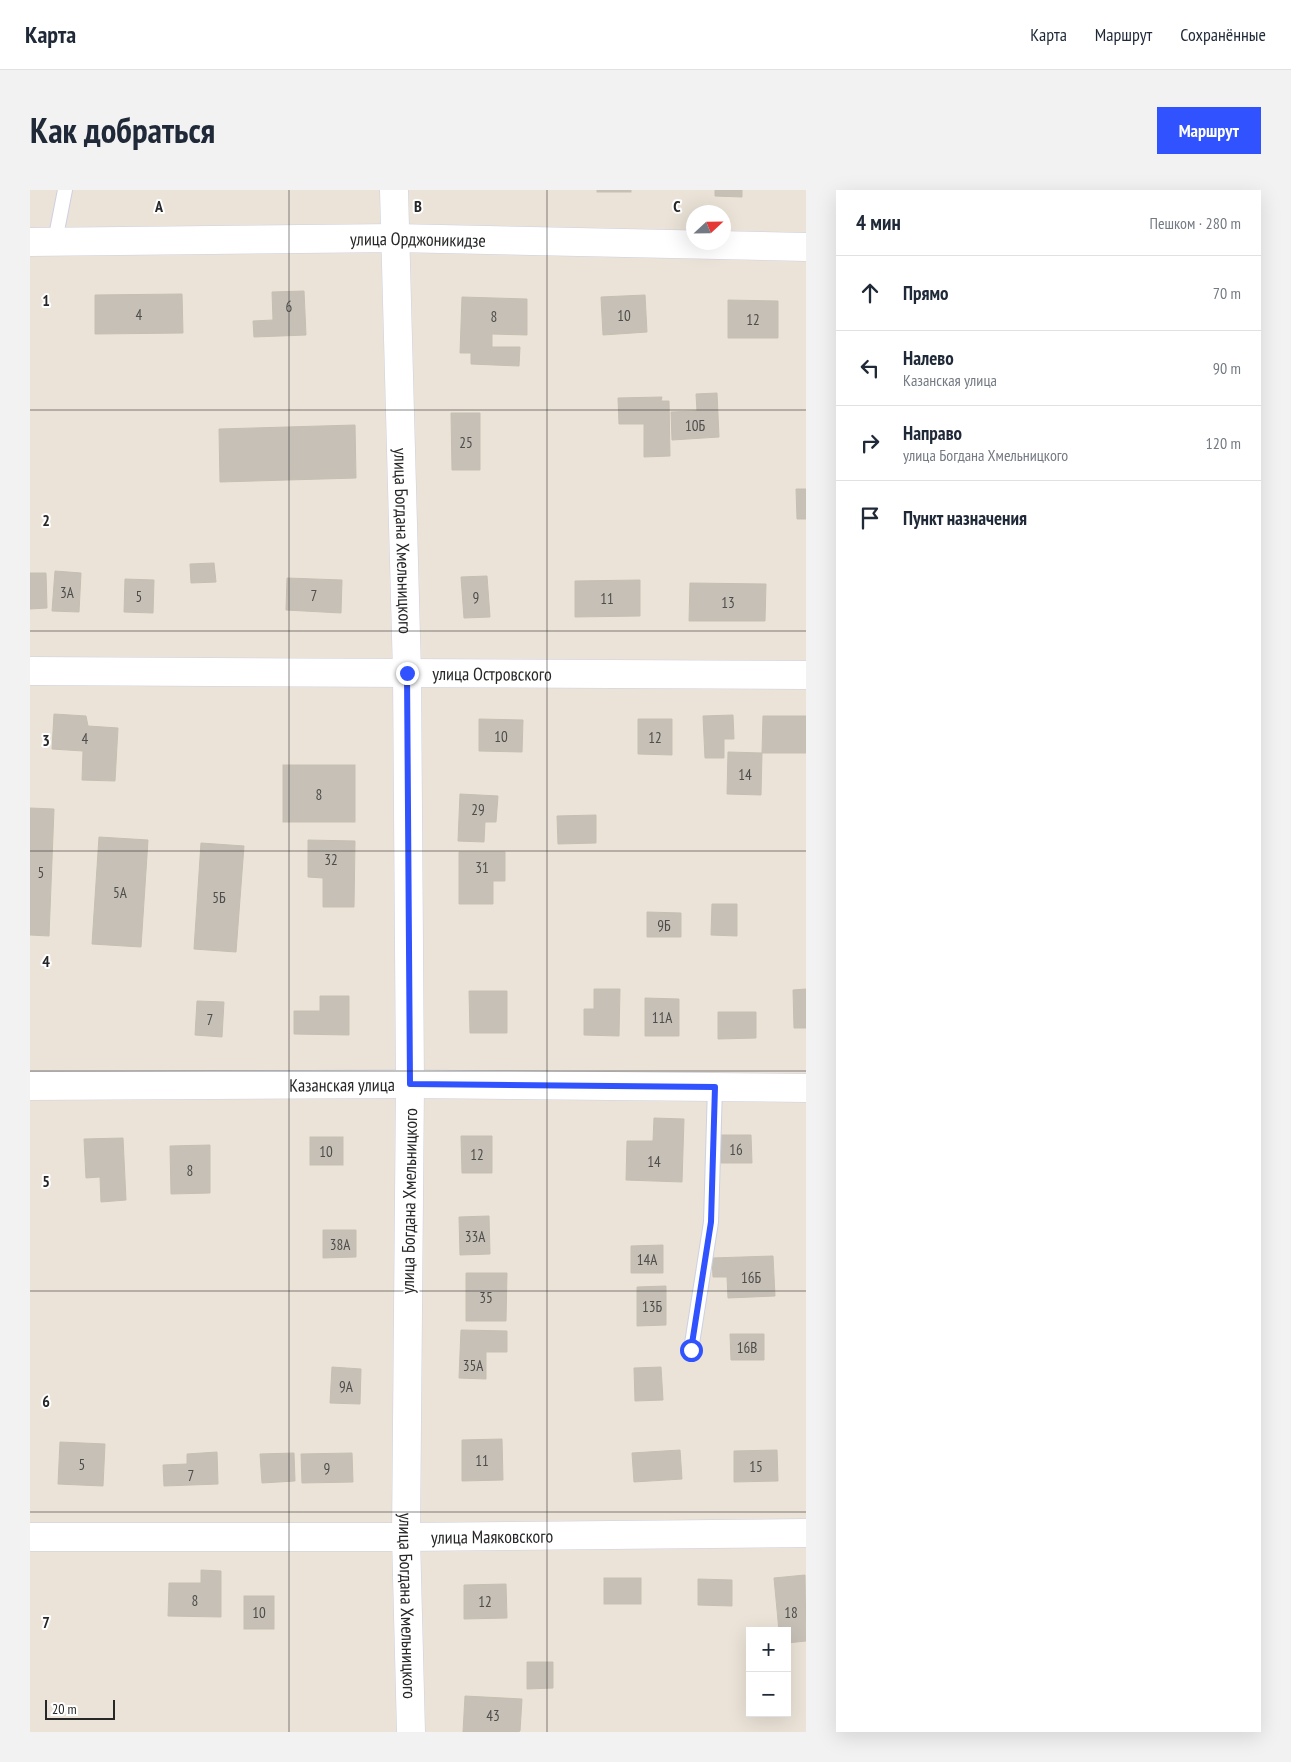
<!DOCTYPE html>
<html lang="ru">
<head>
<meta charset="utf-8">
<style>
  body { margin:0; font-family:"PT Sans Narrow",sans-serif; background:#f2f2f3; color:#1f2937 }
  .controls { position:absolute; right:15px; bottom:15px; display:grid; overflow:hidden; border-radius:0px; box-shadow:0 5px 20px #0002 }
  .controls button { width:45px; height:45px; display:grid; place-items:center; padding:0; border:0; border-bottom:1px solid #e0e1e3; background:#fff; color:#1f2937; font:25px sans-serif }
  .compass { position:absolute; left:656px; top:15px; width:45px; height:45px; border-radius:50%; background:#fff; box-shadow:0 5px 20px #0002; rotate:68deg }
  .scale { position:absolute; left:15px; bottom:12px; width:70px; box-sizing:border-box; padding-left:5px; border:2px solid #272727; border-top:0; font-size:14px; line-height:18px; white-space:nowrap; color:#272727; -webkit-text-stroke:4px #fff; paint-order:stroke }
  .stop { position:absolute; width:15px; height:15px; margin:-11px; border:4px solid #3052ff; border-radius:50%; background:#fff }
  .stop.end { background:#3052ff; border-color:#fff; box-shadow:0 1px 5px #0008 }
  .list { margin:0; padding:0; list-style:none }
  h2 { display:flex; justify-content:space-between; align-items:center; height:65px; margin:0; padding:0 20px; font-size:21px }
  h2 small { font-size:16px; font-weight:400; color:#747a83 }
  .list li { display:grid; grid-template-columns:32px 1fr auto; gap:15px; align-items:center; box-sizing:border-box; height:75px; padding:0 20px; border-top:1px solid #e0e1e3 }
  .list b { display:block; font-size:19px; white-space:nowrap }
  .list p { margin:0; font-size:16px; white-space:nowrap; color:#747a83 }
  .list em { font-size:16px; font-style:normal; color:#747a83 }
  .icon { flex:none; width:28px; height:28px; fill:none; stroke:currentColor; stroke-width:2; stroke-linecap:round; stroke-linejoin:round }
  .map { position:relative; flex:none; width:776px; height:1542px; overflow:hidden; border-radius:0px }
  header { display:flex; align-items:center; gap:30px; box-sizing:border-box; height:70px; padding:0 25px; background:#fff; border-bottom:1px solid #e0e1e3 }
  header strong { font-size:24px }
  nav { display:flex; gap:28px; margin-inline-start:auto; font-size:18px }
  .intro { display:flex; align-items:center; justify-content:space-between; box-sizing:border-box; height:120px; padding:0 30px }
  h1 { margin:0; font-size:35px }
  .button { padding:12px 22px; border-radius:0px; background:#3052ff; color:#fff; font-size:18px; font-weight:700 }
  main { display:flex; gap:30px; padding:0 30px }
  aside { flex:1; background:#fff; border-radius:0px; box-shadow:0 5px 20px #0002 }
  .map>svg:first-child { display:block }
  .building { fill:#c6c0b7; stroke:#c6bfb1 }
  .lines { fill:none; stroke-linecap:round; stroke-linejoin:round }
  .lane-casing { stroke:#cdd0e2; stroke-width:16 }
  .street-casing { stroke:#cdd0e2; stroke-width:29 }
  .lane { stroke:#fff; stroke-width:14 }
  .street { stroke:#fff; stroke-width:28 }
  .route { stroke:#3052ff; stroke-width:6 }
  .grid { fill:none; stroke:#272727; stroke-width:1; stroke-opacity:0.55 }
  .labels { text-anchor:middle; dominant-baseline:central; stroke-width:4; stroke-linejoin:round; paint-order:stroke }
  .number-label { font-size:15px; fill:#4f4d4b }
  .street-label { font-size:18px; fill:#272727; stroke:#fff }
  .grid-label { font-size:16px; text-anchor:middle; font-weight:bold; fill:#272727; stroke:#fff; stroke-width:4; stroke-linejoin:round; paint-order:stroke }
</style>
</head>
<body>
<header>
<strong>Карта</strong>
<nav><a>Карта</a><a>Маршрут</a><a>Сохранённые</a></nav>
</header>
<div class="intro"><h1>Как добраться</h1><a class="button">Маршрут</a></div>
<main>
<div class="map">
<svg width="776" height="1542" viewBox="0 0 776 1542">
  <rect width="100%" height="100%" fill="#ebe3d7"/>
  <g class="building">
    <rect x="567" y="0" width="34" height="2"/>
    <path d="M685 0H712V7L685 6Z"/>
    <path d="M274 101 276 145 224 147 223 131 243 130 242 102Z"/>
    <path d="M152 104 153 143 65 144V105Z"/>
    <path d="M615 105 617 142 573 145 571 107Z"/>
    <path d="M432 107 497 109V145L462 144V157H490L489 176 441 174V163H430Z"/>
    <path d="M698 110 748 111V148H698Z"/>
    <path d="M687 203 689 247 642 250 641 222 667 221 666 204Z"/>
    <path d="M632 207 631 211H639L640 266 614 267V234H589L588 208Z"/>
    <path d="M421 223H450V280H422Z"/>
    <path d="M325 235 326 288 190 292 189 239Z"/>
    <path d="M766 299H776V329H767Z"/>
    <path d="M184 373 186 392 161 393 160 374Z"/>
    <path d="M25 381 51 383 49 422 22 421Z"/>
    <path d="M0 383H16L17 418 0 419Z"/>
    <path d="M457 386 460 427 434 428 431 387Z"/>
    <path d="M257 388 312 390 311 423 256 420Z"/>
    <path d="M95 389 124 390 123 423 94 422Z"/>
    <path d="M610 390V426L545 427V391Z"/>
    <path d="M660 393 736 394 735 431H659Z"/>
    <path d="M24 524 56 526 58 536 88 538 85 591 52 590 53 561 22 559Z"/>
    <path d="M703 525 704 549H694V568H675L673 526Z"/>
    <path d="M733 526H776V563H732Z"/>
    <path d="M449 529 493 530 492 562 449 561Z"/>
    <path d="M608 529H642V565L608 564Z"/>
    <path d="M698 562 732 563 731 605 697 604Z"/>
    <rect x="253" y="575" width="72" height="57"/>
    <path d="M430 604 468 606 466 632H455L454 652 428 651Z"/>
    <path d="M0 618 24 619 19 746 0 745Z"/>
    <path d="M566 625V653L528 654 527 626Z"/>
    <path d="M69 647 118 650 111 757 62 754Z"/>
    <path d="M278 650 325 651 324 717H293V688L278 687Z"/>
    <path d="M171 653 214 656 206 762 164 759Z"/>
    <path d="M429 662H475V691H463V714H429Z"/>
    <path d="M682 714H707V746L681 745Z"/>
    <path d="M617 722 651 723V747H617Z"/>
    <path d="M564 799H590L589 846 554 845V819H564Z"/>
    <path d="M776 799V838H764L763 800Z"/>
    <path d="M439 801H477V843H440Z"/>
    <path d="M290 806H319V845L264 844V821H290Z"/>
    <path d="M615 808 649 809V846H615Z"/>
    <path d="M167 811 194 812 192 847 165 845Z"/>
    <path d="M688 822H726V848L688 849Z"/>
    <path d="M624 928 654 929 652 992 596 990 597 951H623Z"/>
    <path d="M691 945H721L722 973H691Z"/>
    <path d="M431 946H462V983H432Z"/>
    <rect x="280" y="947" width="33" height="28"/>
    <path d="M93 948 96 1010 71 1012 70 987 56 988 54 949Z"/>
    <path d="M180 955V1003L141 1004 140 956Z"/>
    <path d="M459 1026 460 1064 430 1065 429 1027Z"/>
    <path d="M293 1040H326V1067L293 1068Z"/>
    <path d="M633 1055V1083H601V1056Z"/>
    <path d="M743 1066 745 1106 698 1108 697 1087H683L682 1068Z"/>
    <path d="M436 1083H477L476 1131H436Z"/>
    <path d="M636 1096V1135L607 1136V1097Z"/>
    <path d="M431 1140 477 1141V1162H456V1189L429 1188Z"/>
    <path d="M700 1144H734V1170H701Z"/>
    <path d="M302 1177 331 1179 330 1214 300 1213Z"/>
    <path d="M631 1177 633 1210 605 1211 604 1178Z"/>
    <path d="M472 1249 473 1290 432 1291V1250Z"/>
    <path d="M30 1252 75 1254 73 1296 28 1294Z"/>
    <path d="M650 1260 652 1289 604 1292 602 1263Z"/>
    <path d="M747 1260 748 1291 704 1292V1261Z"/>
    <path d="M187 1262 188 1294 134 1296 133 1275 157 1274V1264Z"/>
    <path d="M264 1263 265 1291 232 1293 230 1264Z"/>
    <path d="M322 1263 323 1292 272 1293 271 1264Z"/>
    <path d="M171 1380 191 1381V1427L138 1426 139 1393H171Z"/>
    <path d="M775 1385 776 1451 757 1453V1441H749L744 1388Z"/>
    <rect x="574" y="1388" width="37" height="26"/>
    <path d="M668 1389 702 1390V1416L668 1415Z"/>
    <path d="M476 1394 477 1428 434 1429V1395Z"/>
    <rect x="214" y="1406" width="30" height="33"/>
    <path d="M497 1472H523V1498L497 1499Z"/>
    <path d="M435 1506 492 1509 490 1541 488 1542H433Z"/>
  </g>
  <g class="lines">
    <defs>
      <g id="lane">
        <path d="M25 51 35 0"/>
        <path d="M661 1160 681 1032 685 897"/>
      </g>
      <g id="street">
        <path id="s1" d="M364 0 377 483 380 894 376 1347 381 1542"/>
        <path id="s2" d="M0 52 365 48 776 57"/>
        <path id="s3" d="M0 481 776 485"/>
        <path id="s4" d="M0 896 380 894 776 898"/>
        <path id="s5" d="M0 1347H376L776 1343"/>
      </g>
    </defs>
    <use href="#lane" class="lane-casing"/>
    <use href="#street" class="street-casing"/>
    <use href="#lane" class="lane"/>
    <use href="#street" class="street"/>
  </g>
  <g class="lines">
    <path class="route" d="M377 483 380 894 685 897 681 1032 661 1160"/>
  </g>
  <path class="grid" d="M259 0V1542M517 0V1542M0 220H776M0 441H776M0 661H776M0 881H776M0 1101H776M0 1322H776"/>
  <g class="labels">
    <g class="number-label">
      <text x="259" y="116">6</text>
      <text x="109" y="124">4</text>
      <text x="594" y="125">10</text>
      <text x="464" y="126">8</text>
      <text x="723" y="129">12</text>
      <text x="665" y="235">10Б</text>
      <text x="436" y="252">25</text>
      <text x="37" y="402">3А</text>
      <text x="284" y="405">7</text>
      <text x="109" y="406">5</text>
      <text x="446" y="407">9</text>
      <text x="577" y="408">11</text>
      <text x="698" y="412">13</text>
      <text x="471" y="546">10</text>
      <text x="625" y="547">12</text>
      <text x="55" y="548">4</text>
      <text x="715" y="584">14</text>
      <text x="289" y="604">8</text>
      <text x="448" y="619">29</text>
      <text x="301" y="669">32</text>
      <text x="452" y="677">31</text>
      <text x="11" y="682">5</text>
      <text x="90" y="702">5А</text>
      <text x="189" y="707">5Б</text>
      <text x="634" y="735">9Б</text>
      <text x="632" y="827">11А</text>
      <text x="180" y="829">7</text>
      <text x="706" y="959">16</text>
      <text x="296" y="961">10</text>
      <text x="447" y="964">12</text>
      <text x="624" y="971">14</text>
      <text x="160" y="980">8</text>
      <text x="445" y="1046">33А</text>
      <text x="310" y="1054">38А</text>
      <text x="617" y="1069">14А</text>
      <text x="721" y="1087">16Б</text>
      <text x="456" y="1107">35</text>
      <text x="622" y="1116">13Б</text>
      <text x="717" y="1157">16В</text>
      <text x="443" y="1175">35А</text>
      <text x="316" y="1196">9А</text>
      <text x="452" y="1270">11</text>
      <text x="52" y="1274">5</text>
      <text x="726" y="1276">15</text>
      <text x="297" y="1278">9</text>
      <text x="161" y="1285">7</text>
      <text x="165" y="1410">8</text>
      <text x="455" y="1411">12</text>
      <text x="229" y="1422">10</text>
      <text x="761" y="1422">18</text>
      <text x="463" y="1525">43</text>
    </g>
    <g class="street-label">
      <text stroke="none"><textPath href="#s2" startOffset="388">улица Орджоникидзе</textPath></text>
      <text stroke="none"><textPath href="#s1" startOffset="351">улица Богдана Хмельницкого</textPath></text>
      <text stroke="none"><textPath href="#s3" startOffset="462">улица Островского</textPath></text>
      <text stroke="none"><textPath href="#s4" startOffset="312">Казанская улица</textPath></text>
      <text transform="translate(379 1011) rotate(-89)">улица Богдана Хмельницкого</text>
      <text stroke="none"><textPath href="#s5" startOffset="462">улица Маяковского</textPath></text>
      <text stroke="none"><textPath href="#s1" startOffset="1416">улица Богдана Хмельницкого</textPath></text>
    </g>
  </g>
  <g class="grid-label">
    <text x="129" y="22">A</text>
    <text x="388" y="22">B</text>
    <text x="647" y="22">C</text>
    <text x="16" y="116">1</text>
    <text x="16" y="336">2</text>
    <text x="16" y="556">3</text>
    <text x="16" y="777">4</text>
    <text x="16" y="997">5</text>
    <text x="16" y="1217">6</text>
    <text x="16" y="1438">7</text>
  </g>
</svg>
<div class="controls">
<button>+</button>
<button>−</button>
</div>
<svg class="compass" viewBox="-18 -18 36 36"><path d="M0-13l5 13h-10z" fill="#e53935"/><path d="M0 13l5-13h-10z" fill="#747a83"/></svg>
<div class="scale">20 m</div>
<div class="stop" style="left:661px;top:1160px"></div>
<div class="stop end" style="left:377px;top:483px"></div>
</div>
<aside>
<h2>4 мин<small>Пешком · 280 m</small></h2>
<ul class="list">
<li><svg class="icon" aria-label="ahead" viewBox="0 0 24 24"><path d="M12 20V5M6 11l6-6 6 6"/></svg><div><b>Прямо</b></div><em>70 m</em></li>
<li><svg class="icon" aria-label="left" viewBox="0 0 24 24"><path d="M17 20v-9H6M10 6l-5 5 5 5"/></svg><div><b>Налево</b><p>Казанская улица</p></div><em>90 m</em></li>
<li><svg class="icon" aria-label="right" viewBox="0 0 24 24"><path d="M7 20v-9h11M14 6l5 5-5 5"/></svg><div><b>Направо</b><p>улица Богдана Хмельницкого</p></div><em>120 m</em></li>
<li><svg class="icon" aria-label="arrive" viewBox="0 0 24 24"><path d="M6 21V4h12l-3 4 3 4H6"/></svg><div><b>Пункт назначения</b></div></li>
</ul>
</aside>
</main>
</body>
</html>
